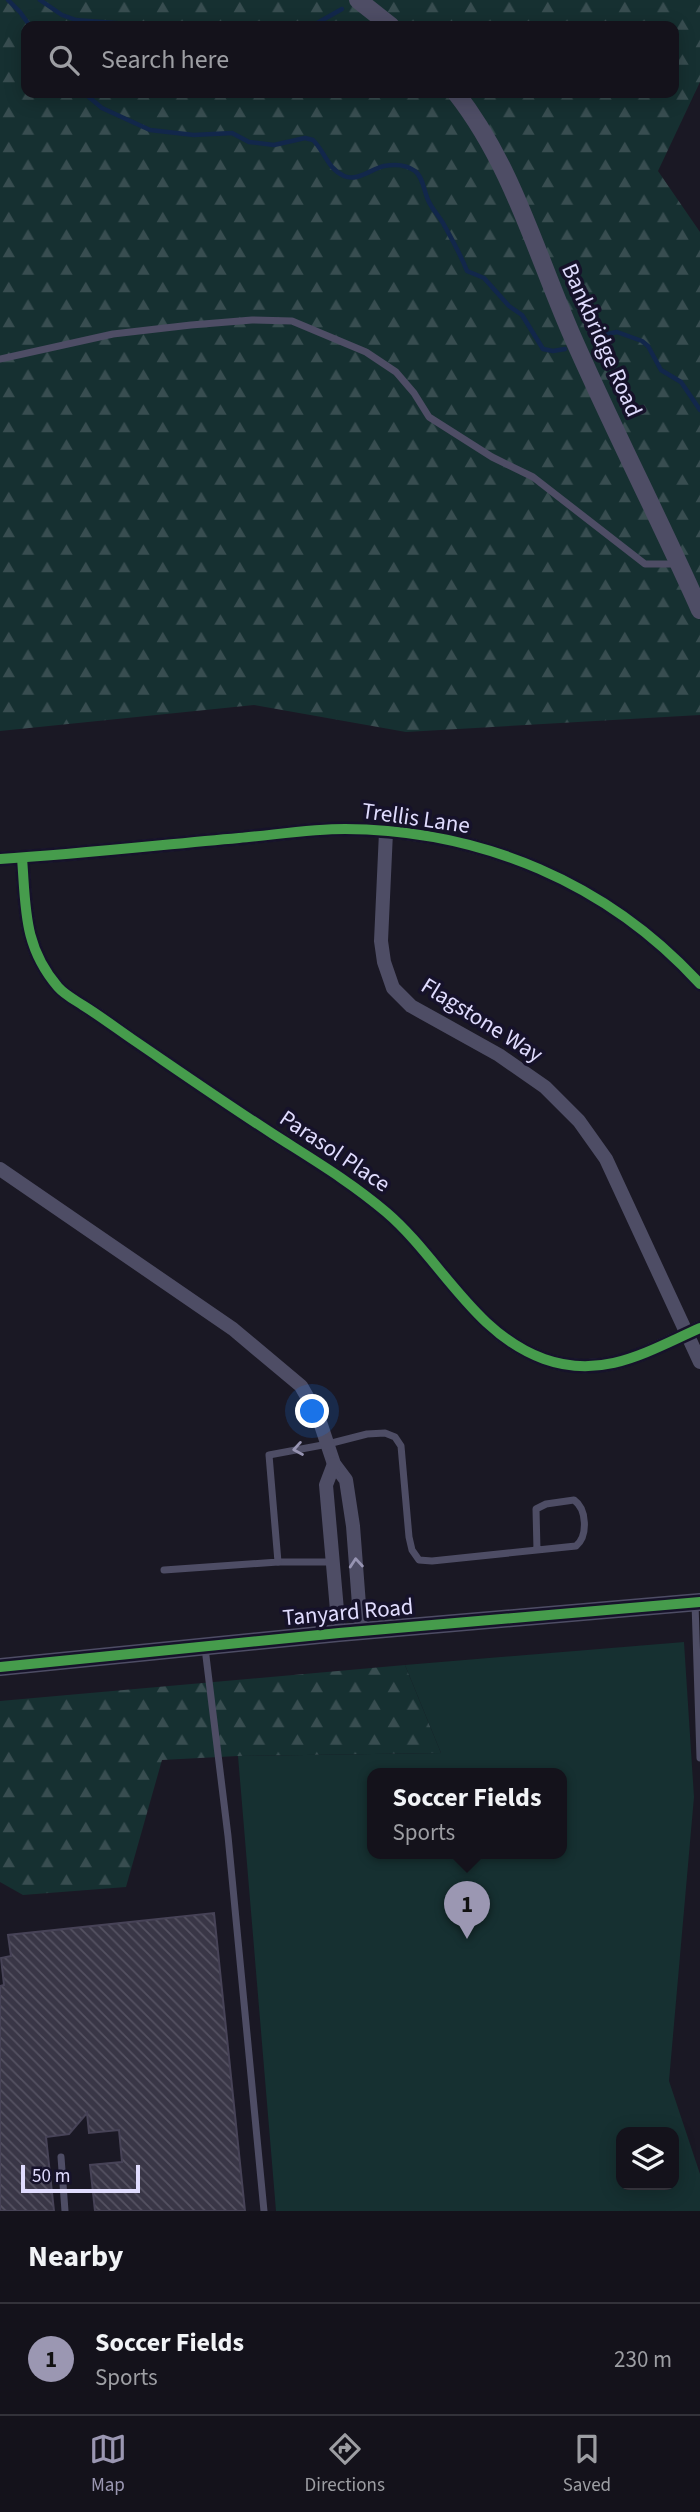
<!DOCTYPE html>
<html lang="en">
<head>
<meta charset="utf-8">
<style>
  body { margin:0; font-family:"Source Sans 3",sans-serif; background:#1d1b24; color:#f1f3f6 }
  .controls { position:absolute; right:21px; bottom:21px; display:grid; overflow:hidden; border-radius:14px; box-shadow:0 4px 18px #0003 }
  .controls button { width:63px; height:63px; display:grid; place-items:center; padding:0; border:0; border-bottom:2px solid #33323a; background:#14121b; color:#f1f3f6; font:35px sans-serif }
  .scale { position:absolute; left:21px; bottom:18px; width:119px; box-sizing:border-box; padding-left:7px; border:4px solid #e0dcfe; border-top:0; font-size:19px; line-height:24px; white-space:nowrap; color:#e0dcfe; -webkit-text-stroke:5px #16122a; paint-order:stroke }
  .you { position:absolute; left:313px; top:1412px; width:24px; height:24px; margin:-18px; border:5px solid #fff; border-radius:50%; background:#1a73e8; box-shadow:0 0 0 10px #1a73e833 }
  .badge { display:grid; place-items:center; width:46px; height:46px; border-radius:50%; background:#9b97b2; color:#111; font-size:23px; font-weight:700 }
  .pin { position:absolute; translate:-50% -58px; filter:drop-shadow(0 2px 4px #0008) }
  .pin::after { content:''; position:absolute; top:37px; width:24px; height:21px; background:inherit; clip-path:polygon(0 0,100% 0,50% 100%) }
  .popup { position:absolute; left:367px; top:1768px; width:200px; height:91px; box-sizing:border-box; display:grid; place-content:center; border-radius:14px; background:#14121b; filter:drop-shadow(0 2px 5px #0005); font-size:23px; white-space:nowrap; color:#9d9ea3 }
  .popup b { font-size:26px; color:#f1f3f6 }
  .popup::after { content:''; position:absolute; left:50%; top:100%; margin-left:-14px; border:14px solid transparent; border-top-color:#14121b }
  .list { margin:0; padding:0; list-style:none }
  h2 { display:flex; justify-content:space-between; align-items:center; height:91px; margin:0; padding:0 28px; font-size:30px }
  h2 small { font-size:23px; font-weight:400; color:#9d9ea3 }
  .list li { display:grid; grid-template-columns:46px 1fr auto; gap:21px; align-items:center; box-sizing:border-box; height:112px; padding:0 28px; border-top:2px solid #33323a }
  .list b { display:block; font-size:26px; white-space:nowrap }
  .list p { margin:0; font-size:23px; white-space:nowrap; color:#9d9ea3 }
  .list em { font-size:23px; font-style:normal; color:#9d9ea3 }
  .icon { flex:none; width:38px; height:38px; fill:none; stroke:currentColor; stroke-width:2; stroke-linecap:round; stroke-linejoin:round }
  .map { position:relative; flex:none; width:700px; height:2211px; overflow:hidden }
  .search { position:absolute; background:#14121b; box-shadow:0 4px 18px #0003; left:21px; right:21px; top:21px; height:77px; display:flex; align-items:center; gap:18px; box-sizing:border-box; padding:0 24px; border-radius:14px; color:#9d9ea3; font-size:26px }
  .sheet { height:203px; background:#14121b }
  nav { display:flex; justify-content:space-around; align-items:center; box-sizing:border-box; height:98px; border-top:2px solid #33323a; background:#14121b; font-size:19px; color:#9d9ea3 }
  nav a { display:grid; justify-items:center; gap:4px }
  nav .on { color:#9b97b2 }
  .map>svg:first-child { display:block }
  .forest { fill:url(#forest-firs); fill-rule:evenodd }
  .pitch { fill:#163031; fill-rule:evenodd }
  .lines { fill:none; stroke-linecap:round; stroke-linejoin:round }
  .stream { stroke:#12274b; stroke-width:4.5 }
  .building { fill:url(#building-back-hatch); stroke:#474357; stroke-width:2 }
  .service { stroke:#4e4d65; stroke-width:7 }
  .minor { stroke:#4e4d65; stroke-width:14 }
  .tertiary { stroke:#4e4d65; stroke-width:18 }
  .cycleway-casing { stroke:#16122a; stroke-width:15 }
  .cycleway { stroke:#469c4c; stroke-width:10 }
  .oneway { stroke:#9794b2 }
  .labels { text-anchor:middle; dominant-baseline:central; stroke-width:7; stroke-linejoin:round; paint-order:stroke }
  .street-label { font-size:23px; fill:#e0dcfe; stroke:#16122a }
</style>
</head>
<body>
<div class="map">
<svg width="700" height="2211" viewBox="0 0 700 2211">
  <defs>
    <pattern id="forest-firs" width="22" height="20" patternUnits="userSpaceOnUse" patternTransform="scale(1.75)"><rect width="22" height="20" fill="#163031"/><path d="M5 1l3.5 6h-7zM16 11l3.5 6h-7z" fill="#384d50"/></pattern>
    <pattern id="building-back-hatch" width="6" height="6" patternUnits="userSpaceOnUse" patternTransform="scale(1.75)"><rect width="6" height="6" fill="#393646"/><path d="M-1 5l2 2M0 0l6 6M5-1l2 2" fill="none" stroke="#555262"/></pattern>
  </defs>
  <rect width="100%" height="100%" fill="#1a1824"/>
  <g class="forest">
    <path d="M0 0H700V82L658 171 700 232V715L406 732 254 705 0 731ZM26 26H674V93H26Z"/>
    <path d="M405 1665 441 1753 238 1756 162 1760 126 1887 23 1895 0 1882V1701Z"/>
  </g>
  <path class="pitch" d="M684 1642 694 1797 669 2081 700 2174V2211H276L238 1756 441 1753 405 1665ZM372 1773H562V1853H372ZM621 2132H674V2185H621Z"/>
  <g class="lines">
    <g class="stream">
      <path d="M8 0 20 12 30 26"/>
      <path d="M40 0 62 15 76 20 153 26"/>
      <path d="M312 26 342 9"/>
      <path d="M84 93 102 108 150 130 194 135 232 133 249 142 274 145 305 138 313 140C325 152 327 168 344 176 357 182 371 169 384 166 395 164 406 164 415 171 423 177 424 191 428 200 432 209 438 215 443 223 452 239 460 253 467 271L484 278 509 306 522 315 543 349 553 351 565 349"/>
      <path d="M597 336 617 332 642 341 648 346 661 370 681 382 700 410"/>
    </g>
  </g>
  <path class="building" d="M214 1913 245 2211H95L90 2165 122 2162 119 2130 89 2133 87 2113 69 2134 46 2137 54 2211H0V1986L4 1985 1 1958 11 1956 8 1935Z"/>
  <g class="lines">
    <g class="service">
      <path d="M0 359 113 334 191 325 252 320 292 321 366 352 396 372 414 393 429 417 492 457 533 477 645 564H677"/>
      <path d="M278 1562H333"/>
      <path d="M164 1570 278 1562 269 1455 328 1444 367 1434 385 1433 395 1437 401 1446 409 1537 412 1550 419 1560 432 1561 576 1546C588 1536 587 1509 574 1500L546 1504 536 1509 537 1550"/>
      <path d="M695 1603 700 1758"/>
      <path d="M205 1648 228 1836 264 2211"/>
      <path d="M61 2157 65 2211"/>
    </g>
    <g class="minor">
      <path d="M386 832 381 941 384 962 393 988 411 1006 499 1055 545 1087 579 1121 606 1159 700 1362"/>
      <path d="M22 858C26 908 23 946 58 987 65 995 75 1000 84 1006 100 1016 116 1028 132 1039 179 1071 225 1103 273 1134 312 1159 351 1182 386 1212 440 1258 474 1334 544 1359 603 1380 648 1351 700 1328"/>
      <path d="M0 859C80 854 159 845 239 838 274 835 310 829 345 829 482 830 608 883 700 984"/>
      <path d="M0 1169 233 1329 301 1386 318 1416 334 1464 346 1480 353 1526 361 1631"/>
      <path d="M334 1464 326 1485 339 1633"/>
    </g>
    <g class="tertiary">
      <path d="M358 0 391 26"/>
      <path d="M456 93C511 163 535 250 570 331 611 425 658 516 700 610"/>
      <path d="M0 1667 339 1633 700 1602"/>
    </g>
    <defs>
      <g id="cycleway">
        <path d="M22 858C26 908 23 946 58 987 65 995 75 1000 84 1006 100 1016 116 1028 132 1039 179 1071 225 1103 273 1134 312 1159 351 1182 386 1212 440 1258 474 1334 544 1359 603 1380 648 1351 700 1328"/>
        <path d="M0 859C80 854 159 845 239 838 274 835 310 829 345 829 482 830 608 883 700 984"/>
        <path d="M0 1667 339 1633 700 1602"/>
      </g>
    </defs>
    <use href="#cycleway" class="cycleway-casing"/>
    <use href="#cycleway" class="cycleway"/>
  </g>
  <defs><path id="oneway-chevron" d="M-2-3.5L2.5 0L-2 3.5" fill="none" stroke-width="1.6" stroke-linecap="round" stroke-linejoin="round" transform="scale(1.75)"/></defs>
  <g class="oneway">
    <use href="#oneway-chevron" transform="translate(298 1449) rotate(170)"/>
    <use href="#oneway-chevron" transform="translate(356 1563) rotate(-95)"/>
  </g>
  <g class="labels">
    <g class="street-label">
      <text transform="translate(602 340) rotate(66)">Bankbridge Road</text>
      <text transform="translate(416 818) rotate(8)">Trellis Lane</text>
      <text transform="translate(482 1020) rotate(32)">Flagstone Way</text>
      <text transform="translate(335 1151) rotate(34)">Parasol Place</text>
      <text transform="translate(348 1612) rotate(-5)">Tanyard Road</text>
    </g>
  </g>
</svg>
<div class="controls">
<button><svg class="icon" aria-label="layers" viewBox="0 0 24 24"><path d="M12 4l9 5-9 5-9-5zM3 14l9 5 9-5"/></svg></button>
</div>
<div class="scale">50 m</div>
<div class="you"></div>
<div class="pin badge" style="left:467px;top:1939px">1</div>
<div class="popup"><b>Soccer Fields</b>Sports</div>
<div class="search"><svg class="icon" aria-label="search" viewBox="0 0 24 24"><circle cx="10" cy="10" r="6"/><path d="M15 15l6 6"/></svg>Search here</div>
</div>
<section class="sheet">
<h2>Nearby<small></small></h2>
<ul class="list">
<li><span class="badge">1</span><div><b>Soccer Fields</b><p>Sports</p></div><em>230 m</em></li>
</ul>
</section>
<nav>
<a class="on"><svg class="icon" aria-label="map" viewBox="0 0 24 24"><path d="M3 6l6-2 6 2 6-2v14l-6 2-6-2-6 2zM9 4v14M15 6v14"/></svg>Map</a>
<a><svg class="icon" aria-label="directions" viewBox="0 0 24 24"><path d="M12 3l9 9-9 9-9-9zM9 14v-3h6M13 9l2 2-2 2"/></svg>Directions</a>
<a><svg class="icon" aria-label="saved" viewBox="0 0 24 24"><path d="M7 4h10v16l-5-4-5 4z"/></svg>Saved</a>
</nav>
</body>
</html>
